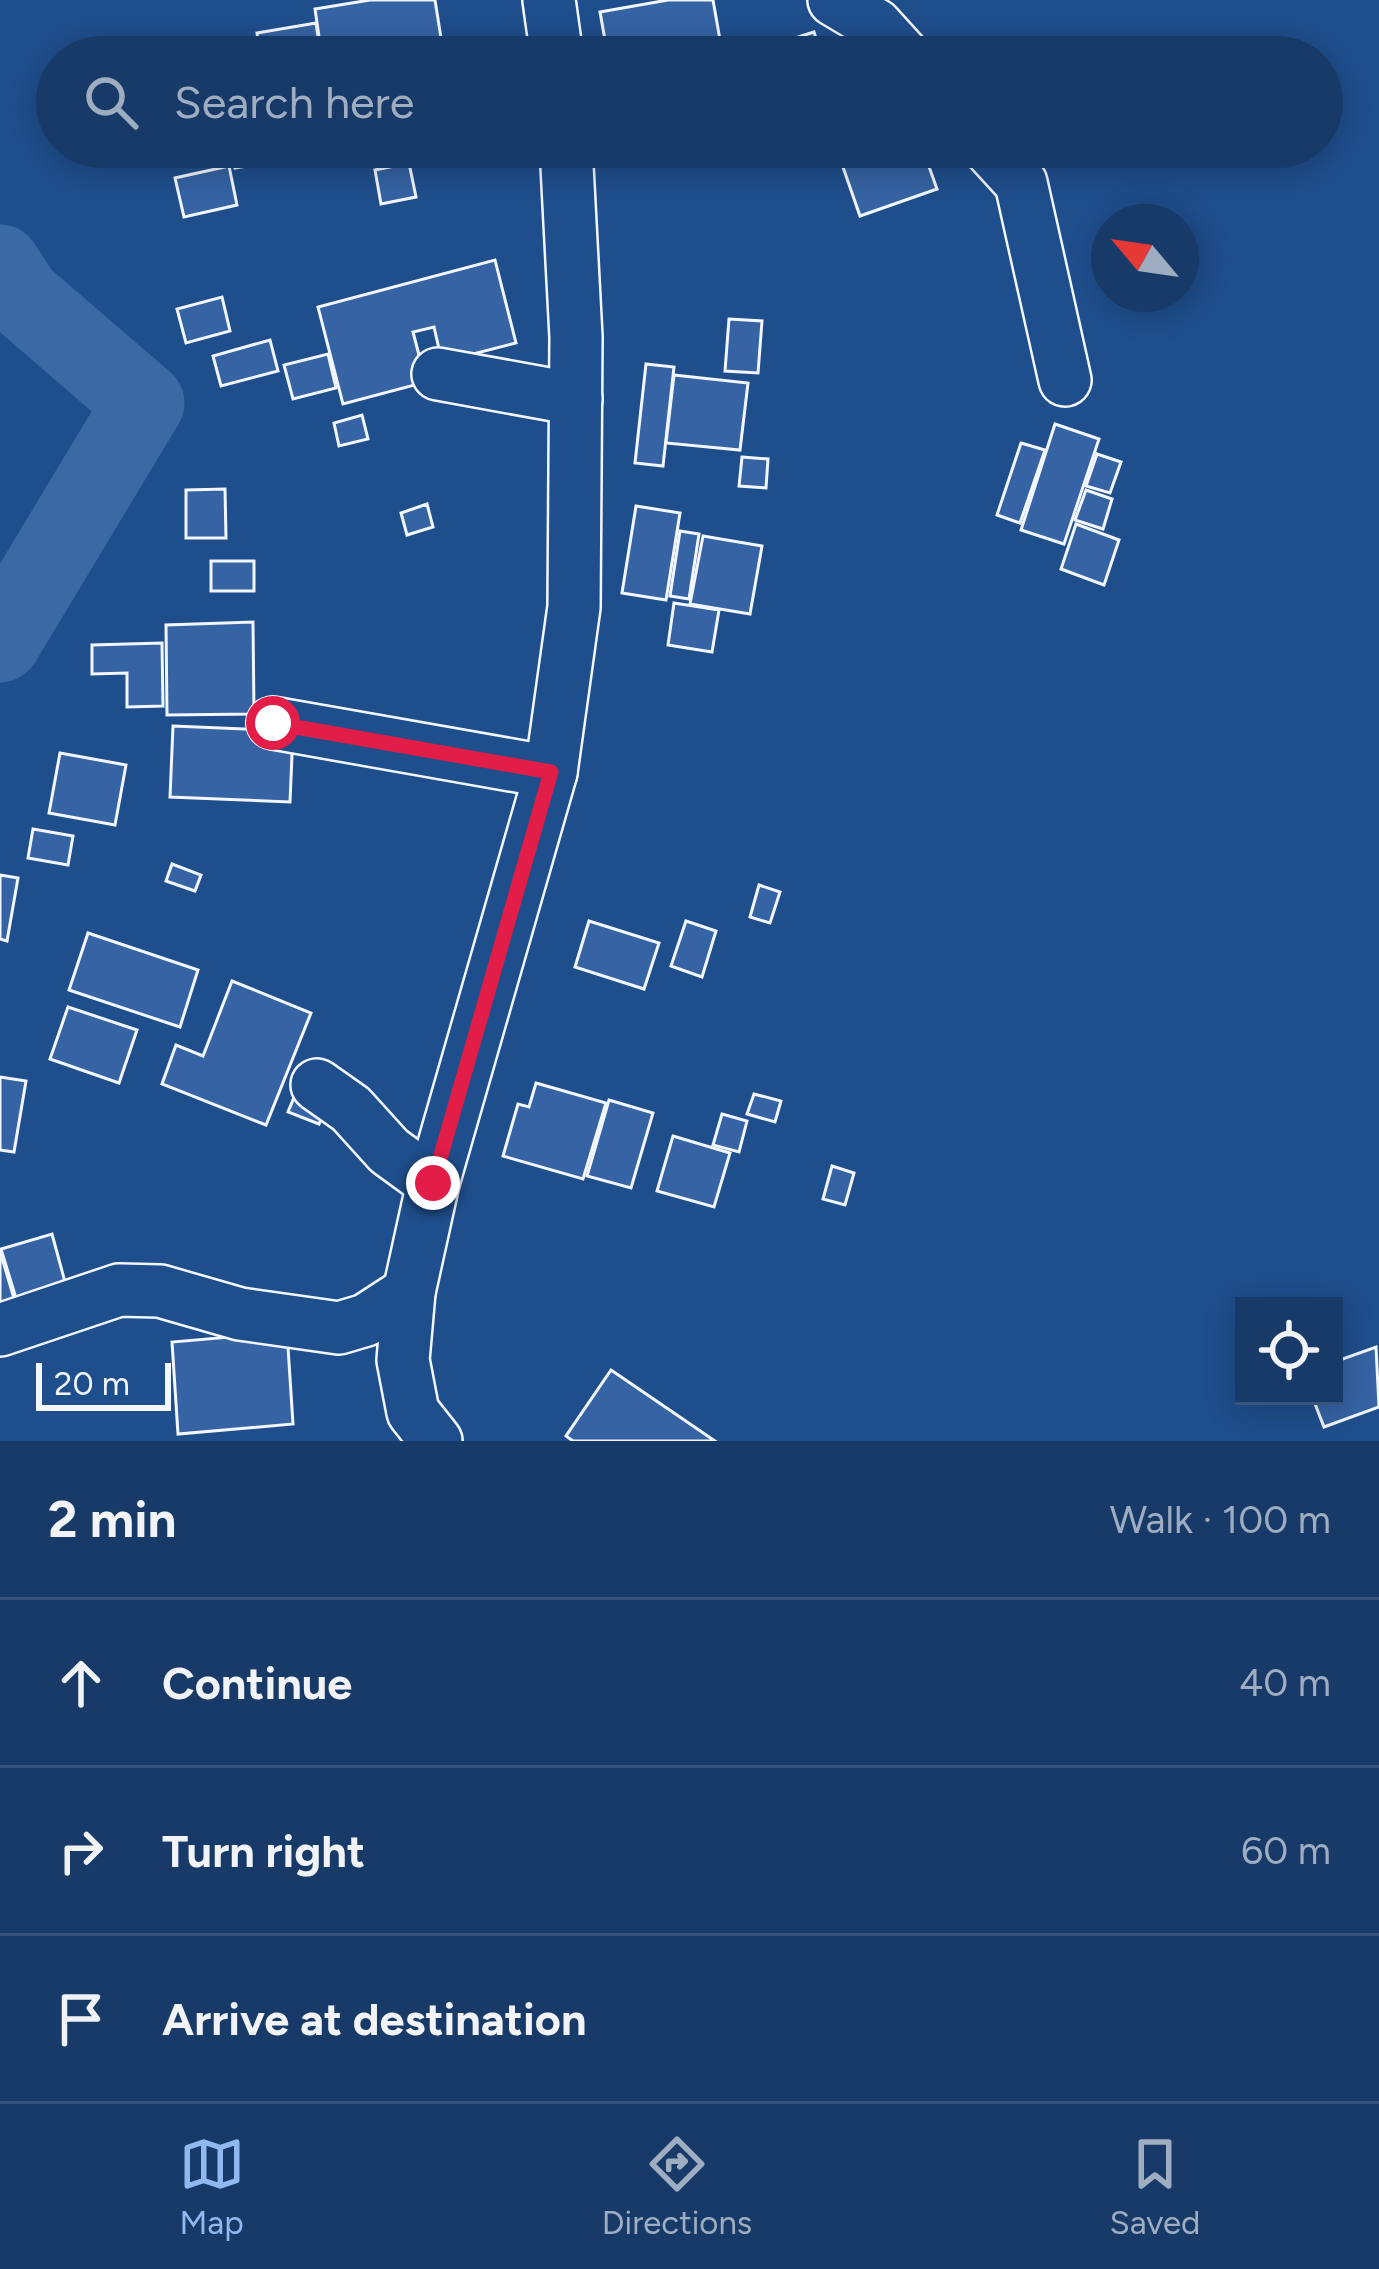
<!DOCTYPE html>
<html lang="en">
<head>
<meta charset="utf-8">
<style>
  body { margin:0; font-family:Figtree,sans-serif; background:#244571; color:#f1f3f6 }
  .controls { position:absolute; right:36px; bottom:36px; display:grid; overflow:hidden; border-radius:0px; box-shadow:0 6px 30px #0003 }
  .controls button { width:108px; height:108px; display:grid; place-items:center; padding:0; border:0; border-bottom:3px solid #36547d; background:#173a69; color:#f1f3f6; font:60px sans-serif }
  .compass { position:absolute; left:1091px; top:204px; width:108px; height:108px; border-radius:50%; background:#173a69; box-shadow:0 6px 30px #0003; rotate:299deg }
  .scale { position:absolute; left:36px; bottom:30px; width:135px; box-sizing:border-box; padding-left:12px; border:6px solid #f2f6ff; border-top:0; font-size:33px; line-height:42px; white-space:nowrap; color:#f2f6ff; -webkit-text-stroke:9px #1f4e8c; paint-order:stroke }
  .stop { position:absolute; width:36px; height:36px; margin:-27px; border:9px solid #e11d48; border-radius:50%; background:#fff }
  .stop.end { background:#e11d48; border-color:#fff; box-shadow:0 3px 12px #0008 }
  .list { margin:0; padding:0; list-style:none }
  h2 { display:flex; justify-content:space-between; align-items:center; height:156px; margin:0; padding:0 48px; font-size:51px }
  h2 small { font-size:39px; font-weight:400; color:#9eadc0 }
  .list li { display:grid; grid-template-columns:78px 1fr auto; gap:36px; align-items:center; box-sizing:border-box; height:168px; padding:0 48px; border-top:3px solid #36547d }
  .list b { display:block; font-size:45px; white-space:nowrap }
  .list em { font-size:39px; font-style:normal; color:#9eadc0 }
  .icon { flex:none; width:66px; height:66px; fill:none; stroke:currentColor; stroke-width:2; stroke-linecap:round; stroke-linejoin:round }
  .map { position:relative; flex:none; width:1379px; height:1441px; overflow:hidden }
  .search { position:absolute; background:#173a69; box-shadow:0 6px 30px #0003; left:36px; right:36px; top:36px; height:132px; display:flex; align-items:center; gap:30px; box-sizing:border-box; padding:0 42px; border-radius:66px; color:#9eadc0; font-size:45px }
  .sheet { height:660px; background:#173a69 }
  nav { display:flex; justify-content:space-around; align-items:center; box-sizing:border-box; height:168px; border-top:3px solid #36547d; background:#173a69; font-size:33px; color:#9eadc0 }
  nav a { display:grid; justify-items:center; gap:6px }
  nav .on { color:#90b9f0 }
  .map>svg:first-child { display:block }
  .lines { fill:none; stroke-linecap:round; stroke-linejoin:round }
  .river { stroke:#3b69a3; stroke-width:81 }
  .building { fill:#3563a3; stroke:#f2f6ff; stroke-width:3 }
  .minor-casing { stroke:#f2f6ff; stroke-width:56 }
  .minor { stroke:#1f4e8c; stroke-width:51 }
  .route { stroke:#e11d48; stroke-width:15 }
</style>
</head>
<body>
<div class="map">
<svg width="1379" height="1441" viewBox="0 0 1379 1441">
  <rect width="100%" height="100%" fill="#1f4e8c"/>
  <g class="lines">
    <path class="river" d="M0 265 21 297 144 403 0 642"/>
  </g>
  <g class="building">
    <path d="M370 0H435L444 57H322L315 9Z"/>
    <path d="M668 0H713L723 57H608L600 12Z"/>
    <path d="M316 23 321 57H260L257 33Z"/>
    <path d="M814 32 822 57H736Z"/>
    <path d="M232 147H315L316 154 235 168Z"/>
    <path d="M317 147H375L319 156Z"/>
    <path d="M836 147H922L937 189 860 216Z"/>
    <path d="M409 163 416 197 381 204 375 170Z"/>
    <path d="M229 166 237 205 184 217 175 178Z"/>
    <path d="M495 260 516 343 442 362 434 327 413 332 426 382 343 404 318 307Z"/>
    <path d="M222 297 230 331 186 343 177 309Z"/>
    <path d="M729 319 762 321 758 373 725 371Z"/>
    <path d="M270 340 278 371 221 386 213 356Z"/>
    <path d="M328 354 336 388 293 399 284 365Z"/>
    <path d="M646 364 674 367 663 466 635 463Z"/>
    <path d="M674 375 748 383 740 450 666 443Z"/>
    <path d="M362 415 368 439 339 446 334 423Z"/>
    <path d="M1055 424 1099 439 1064 544 1021 530Z"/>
    <path d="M1021 443 1045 450 1020 523 997 515Z"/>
    <path d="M1097 454 1121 462 1110 493 1086 486Z"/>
    <path d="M742 457 768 459 766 488 739 486Z"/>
    <path d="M225 489 226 538H186V490Z"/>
    <path d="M1086 490 1112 499 1103 529 1075 520Z"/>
    <path d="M427 504 433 527 407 535 401 513Z"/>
    <path d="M636 506 680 513 666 600 622 593Z"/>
    <path d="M1076 524 1119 540 1104 585 1061 569Z"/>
    <path d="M680 531 699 534 689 599 670 596Z"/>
    <path d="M703 536 762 546 750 614 690 604Z"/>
    <rect x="211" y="561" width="43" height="30"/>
    <path d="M674 603 719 610 712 652 668 645Z"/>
    <path d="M253 622 254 714 167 715 166 625Z"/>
    <path d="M162 643 163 706 127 707V673L92 674V645Z"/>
    <path d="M173 726 293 731 290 802 170 797Z"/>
    <path d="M60 753 126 765 115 825 49 813Z"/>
    <path d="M33 829 73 836 68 865 28 858Z"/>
    <path d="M172 864 201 875 195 891 166 881Z"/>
    <path d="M0 875 18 878 7 941 0 939Z"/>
    <path d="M759 885 780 892 770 923 750 917Z"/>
    <path d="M589 921 659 943 644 989 575 967Z"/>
    <path d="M686 921 716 931 702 977 671 966Z"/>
    <path d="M88 933 198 970 180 1027 69 990Z"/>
    <path d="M232 981 311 1013 266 1125 162 1084 176 1045 203 1056Z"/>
    <path d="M68 1007 137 1030 119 1083 50 1059Z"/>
    <path d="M0 1077 26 1081 14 1152 0 1150Z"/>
    <path d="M300 1083 330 1096 319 1124 288 1112Z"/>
    <path d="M536 1083 606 1103 583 1179 503 1156 518 1104 529 1107Z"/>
    <path d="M754 1094 781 1101 775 1122 747 1114Z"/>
    <path d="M609 1100 653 1113 631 1188 587 1176Z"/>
    <path d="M722 1114 747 1121 739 1152 713 1145Z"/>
    <path d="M673 1136 730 1153 714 1207 657 1191Z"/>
    <path d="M832 1166 854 1173 845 1205 823 1199Z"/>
    <path d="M52 1234 68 1293 19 1308 1 1249Z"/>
    <path d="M0 1251 18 1312 0 1317Z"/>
    <path d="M287 1332 293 1424 178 1434 172 1342Z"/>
    <path d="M1376 1347 1379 1407 1324 1427 1312 1396H1334V1362Z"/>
    <path d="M611 1370 715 1441H573L566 1436Z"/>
  </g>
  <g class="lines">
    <defs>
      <g id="minor">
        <path d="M549 0 557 57"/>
        <path d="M834 0 876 25 905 57"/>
        <path d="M988 147 1021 183 1065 380"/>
        <path d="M438 374 576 399"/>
        <path d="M273 723 551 772"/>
        <path d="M317 1085 351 1109 389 1151 433 1183"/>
        <path d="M0 1330 119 1290 160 1291 240 1314 339 1328 366 1320 409 1292"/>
        <path d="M436 1441 413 1412 403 1360 409 1292 433 1183 551 772 574 607 576 337 566 147"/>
      </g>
    </defs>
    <use href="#minor" class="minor-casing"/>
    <use href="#minor" class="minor"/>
  </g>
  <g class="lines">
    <path class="route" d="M273 723 551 772 433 1183"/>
  </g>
</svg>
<div class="controls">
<button><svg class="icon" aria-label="locate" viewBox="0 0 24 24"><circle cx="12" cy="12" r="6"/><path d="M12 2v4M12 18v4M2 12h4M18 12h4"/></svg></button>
</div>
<svg class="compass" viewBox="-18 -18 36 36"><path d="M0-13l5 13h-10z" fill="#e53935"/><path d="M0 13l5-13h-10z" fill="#9eadc0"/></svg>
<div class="scale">20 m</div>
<div class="stop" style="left:273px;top:723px"></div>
<div class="stop end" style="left:433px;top:1183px"></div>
<div class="search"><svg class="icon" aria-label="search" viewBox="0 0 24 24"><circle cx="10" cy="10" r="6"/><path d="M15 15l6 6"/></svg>Search here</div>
</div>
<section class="sheet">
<h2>2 min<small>Walk · 100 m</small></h2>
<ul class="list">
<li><svg class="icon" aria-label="ahead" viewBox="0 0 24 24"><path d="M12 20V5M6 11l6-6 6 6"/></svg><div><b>Continue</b></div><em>40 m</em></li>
<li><svg class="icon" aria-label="right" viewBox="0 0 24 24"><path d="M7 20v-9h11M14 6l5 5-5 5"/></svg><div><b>Turn right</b></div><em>60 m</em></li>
<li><svg class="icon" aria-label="arrive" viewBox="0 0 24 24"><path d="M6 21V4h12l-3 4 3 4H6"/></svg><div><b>Arrive at destination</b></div></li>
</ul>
</section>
<nav>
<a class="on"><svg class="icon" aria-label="map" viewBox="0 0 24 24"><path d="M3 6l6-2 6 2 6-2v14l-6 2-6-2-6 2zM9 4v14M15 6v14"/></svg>Map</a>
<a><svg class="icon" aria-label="directions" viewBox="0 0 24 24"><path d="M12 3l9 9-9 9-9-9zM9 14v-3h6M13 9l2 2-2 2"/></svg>Directions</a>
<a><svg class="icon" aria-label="saved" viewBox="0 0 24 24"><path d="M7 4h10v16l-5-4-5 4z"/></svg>Saved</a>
</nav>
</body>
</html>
